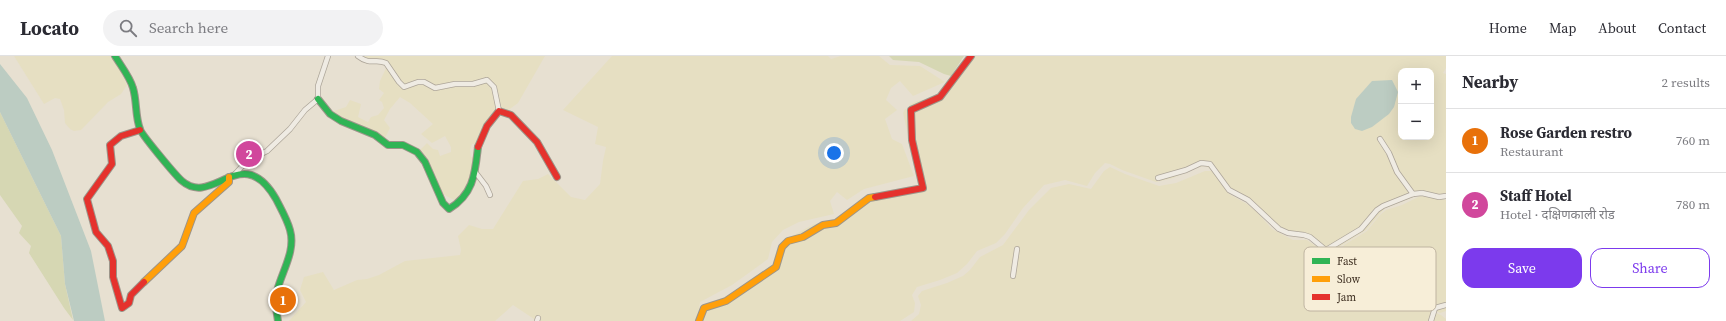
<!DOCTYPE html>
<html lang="en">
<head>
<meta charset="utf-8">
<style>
  body { margin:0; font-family:"Source Serif 4","Noto Sans Devanagari",serif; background:#f2f2f3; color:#2b2b33 }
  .controls { position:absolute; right:12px; top:12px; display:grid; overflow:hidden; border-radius:8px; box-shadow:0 4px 16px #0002 }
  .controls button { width:36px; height:36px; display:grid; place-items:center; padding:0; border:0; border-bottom:1px solid #e1e1e2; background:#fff; color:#2b2b33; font:20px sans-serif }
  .you { position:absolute; left:834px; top:97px; width:14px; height:14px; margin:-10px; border:3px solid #fff; border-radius:50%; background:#1a73e8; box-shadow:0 0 0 6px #1a73e833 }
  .badge { display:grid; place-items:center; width:26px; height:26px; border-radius:50%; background:#7c3aed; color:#fff; font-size:13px; font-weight:700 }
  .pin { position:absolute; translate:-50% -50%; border:2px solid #fff; box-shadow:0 1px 4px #0006 }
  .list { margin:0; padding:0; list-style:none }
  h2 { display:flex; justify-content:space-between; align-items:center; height:52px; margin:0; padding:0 16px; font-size:17px }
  h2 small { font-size:13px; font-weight:400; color:#7c7c81 }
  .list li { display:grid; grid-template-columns:26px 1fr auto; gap:12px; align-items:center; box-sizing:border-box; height:64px; padding:0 16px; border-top:1px solid #e1e1e2 }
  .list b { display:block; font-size:15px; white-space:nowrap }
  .list p { margin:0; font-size:13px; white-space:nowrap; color:#7c7c81 }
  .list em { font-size:13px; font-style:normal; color:#7c7c81 }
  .actions { display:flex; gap:8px; padding:12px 16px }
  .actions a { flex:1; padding:9px 0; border:1px solid #7c3aed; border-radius:12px; text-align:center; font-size:14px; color:#7c3aed }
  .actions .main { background:#7c3aed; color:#fff }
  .icon { flex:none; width:22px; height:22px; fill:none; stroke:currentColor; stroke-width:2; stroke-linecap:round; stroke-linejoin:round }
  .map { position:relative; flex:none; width:1446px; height:265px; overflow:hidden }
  header { display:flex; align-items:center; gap:24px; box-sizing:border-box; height:56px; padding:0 20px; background:#fff; border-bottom:1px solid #e1e1e2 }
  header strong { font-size:19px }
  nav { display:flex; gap:22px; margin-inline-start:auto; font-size:14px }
  .search { width:280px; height:36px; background:#f2f2f3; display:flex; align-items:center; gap:10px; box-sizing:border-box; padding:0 14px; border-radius:22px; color:#7c7c81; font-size:15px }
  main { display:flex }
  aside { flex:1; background:#fff }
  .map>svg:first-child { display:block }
  .farmland { fill:#e6dfc2; fill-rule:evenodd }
  .green { fill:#d6d7b3 }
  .water { fill:#bcccc2 }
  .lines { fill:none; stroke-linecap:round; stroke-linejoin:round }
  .street-casing { stroke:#ada599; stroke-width:6 }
  .fast-casing { stroke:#9c958a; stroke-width:8 }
  .slow-casing { stroke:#9c958a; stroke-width:8 }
  .jam-casing { stroke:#9c958a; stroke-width:8 }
  .street { stroke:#efebe3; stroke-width:4.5 }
  .fast { stroke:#30b455; stroke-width:6 }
  .slow { stroke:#ff9f0a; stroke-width:6 }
  .jam { stroke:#e5322d; stroke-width:6 }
  .key { fill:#f7eed8; stroke:#bfb4a1; stroke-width:1 }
  .key-label { font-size:11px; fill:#3d2e20 }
</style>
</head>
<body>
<header>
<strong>Locato</strong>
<div class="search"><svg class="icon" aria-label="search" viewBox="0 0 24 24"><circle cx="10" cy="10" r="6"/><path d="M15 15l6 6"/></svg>Search here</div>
<nav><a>Home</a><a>Map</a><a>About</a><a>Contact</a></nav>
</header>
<main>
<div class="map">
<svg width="1446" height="265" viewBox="0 0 1446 265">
  <rect width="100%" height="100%" fill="#e7e0d1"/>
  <g class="farmland">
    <path d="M14 0H111L118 10 127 29 121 38 108 46 81 74 74 75 70 73 65 67 64 54 60 43 55 42 44 48Z"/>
    <path d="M358 0H545L518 47 507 55H495L483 70 476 88H472L470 94 471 101 475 102 474 111 465 133 456 145 443 138 442 141 418 96 427 87 433 93 438 94 440 100 451 96V91L445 80 432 87 421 78 433 68 410 47 400 41 390 53 384 64 390 72 384 84 328 57 346 51 350 44 361 48 358 61 368 66 371 61 378 59 384 52 382 46 379 44 384 37 379 33 380 25 387 10 384 4 370 5Z"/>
    <path d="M612 0H828L831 3 841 0H879L890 9 920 10 945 26 913 40 900 25 891 32 886 44 897 54 885 63 892 83 902 88 914 120 864 133 847 144 837 136 830 145 834 158 799 166 783 174 772 186 768 203 732 229 700 246 697 265H537L513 249 495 265H289L306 246 300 234 304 221 323 216 334 234 357 224 367 223 379 219 405 205 460 199 461 194 458 180 469 169 482 173H493L523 125 538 123 548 118 571 141 585 144 600 128 603 105 606 91 595 88 598 71 563 54Z"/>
    <path d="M971 0H1446V12L1443 17 1446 18V141L1424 137 1385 152 1366 174 1331 196 1307 181 1287 177 1246 144 1227 134 1214 118 1229 138 1247 148 1256 155 1272 173 1293 184H1307L1339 206 1351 209 1360 215 1367 226 1384 242 1398 250 1410 246 1441 259 1446 263V265H911L919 258 921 249 918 240 922 235 947 227 963 220 970 214 980 201 1003 189 1029 154 1051 132 1069 128 1091 133 1104 115 1110 111 1125 118 1159 130 1176 127 1205 115H1212L1208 111 1204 110 1195 112 1173 122 1156 126 1122 114 1110 108 1105 107 1095 117 1087 130 1065 124 1044 129 1023 152 1005 178 996 187 977 195 967 208 957 217 940 224 917 231 912 239 915 247 914 256 900 265H699L704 252 729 239 773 208 777 192 783 185 814 168 834 164 863 143 917 131 919 127 903 57 905 53 911 54 909 49 917 45 937 42ZM1401 15H1431V81H1401Z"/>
    <path d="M1420 140 1446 144V255L1440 257 1409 243 1401 248 1368 224 1364 217 1357 211 1350 207 1340 205 1334 201 1344 189 1367 175 1380 159 1386 154 1402 149Z"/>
  </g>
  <g class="green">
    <path d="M889 0H964L951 20 944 18 919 6 893 4Z"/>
    <path d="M0 56 61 180 65 228 73 264 64 252 29 197 31 190 19 177 22 170 0 139Z"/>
  </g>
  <g class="water">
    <path d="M0 8 27 42 52 94 91 195 105 265H74L65 228 61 180 0 56Z"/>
    <path d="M1392 24 1398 36 1394 51 1389 58 1372 71 1362 75 1355 73 1351 67V61L1356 43 1372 25Z"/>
  </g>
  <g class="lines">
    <defs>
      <g id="street">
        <path d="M358 0C371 10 375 2 386 7L399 26 404 31 418 26H424L435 32 455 28H473L487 24 494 31 499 55"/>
        <path d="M1380 83 1389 97 1397 116 1413 138"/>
        <path d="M476 117 486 130 490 139"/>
        <path d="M235 118 247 105 267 95 290 73 305 54 318 43V30L328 0"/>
        <path d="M1158 122 1186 114 1201 107 1210 108 1229 134 1248 144 1279 173 1288 177 1304 179 1310 181 1333 200 1346 204 1356 211 1367 224 1391 241H1408L1435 252 1446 249"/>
        <path d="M1326 194 1361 173 1377 154 1383 150 1413 138 1422 137 1439 141 1446 140"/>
        <path d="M1013 220 1017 193"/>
        <path d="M537 265 538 262"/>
        <path d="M1431 265 1435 252"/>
      </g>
      <g id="fast">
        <path d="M115 0C121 10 130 21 133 32 137 45 135 60 140 73 141 78 176 120 182 125 213 152 242 84 276 143 281 153 287 163 290 174 296 195 282 215 277 235 275 245 276 255 278 265"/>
        <path d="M318 43 330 58 341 65 375 79 388 89H403L417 96 425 106 443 147 449 153C474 138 475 117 478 91"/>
      </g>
      <g id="slow">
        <path d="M144 226 182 190 194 157 229 126V121"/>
        <path d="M699 265 704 252 726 245 776 211 782 191 788 185 803 181 823 169 836 167 869 142 875 141"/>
      </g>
      <g id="jam">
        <path d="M140 74 121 80 110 89 112 108 87 143 96 176 108 190 113 205V221L122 252 129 247 131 239 144 226"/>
        <path d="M478 91 487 70 499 55 511 59 537 86 557 121"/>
        <path d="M875 141 923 132 912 84 911 54 940 41 971 0"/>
      </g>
    </defs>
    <use href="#street" class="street-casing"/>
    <use href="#fast" class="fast-casing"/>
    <use href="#slow" class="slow-casing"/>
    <use href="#jam" class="jam-casing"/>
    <use href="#street" class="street"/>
    <use href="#fast" class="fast"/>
    <use href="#slow" class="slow"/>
    <use href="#jam" class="jam"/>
  </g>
  <rect x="1304" y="191" width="132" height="64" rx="6" class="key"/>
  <rect x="1312" y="202" width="18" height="6" fill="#30b455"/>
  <rect x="1312" y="220" width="18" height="6" fill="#ff9f0a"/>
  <rect x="1312" y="238" width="18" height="6" fill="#e5322d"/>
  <g class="key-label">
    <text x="1337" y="209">Fast</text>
    <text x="1337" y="227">Slow</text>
    <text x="1337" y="245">Jam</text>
  </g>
</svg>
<div class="controls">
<button>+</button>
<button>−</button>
</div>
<div class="you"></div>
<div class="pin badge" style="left:283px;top:244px;background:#e8710a">1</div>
<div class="pin badge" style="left:249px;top:98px;background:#d1479c">2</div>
</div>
<aside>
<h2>Nearby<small>2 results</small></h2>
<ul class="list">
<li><span class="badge" style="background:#e8710a">1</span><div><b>Rose Garden restro</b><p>Restaurant</p></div><em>760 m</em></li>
<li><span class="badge" style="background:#d1479c">2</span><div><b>Staff Hotel</b><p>Hotel · दक्षिणकाली रोड</p></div><em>780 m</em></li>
</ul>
<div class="actions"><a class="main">Save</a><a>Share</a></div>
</aside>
</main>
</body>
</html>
